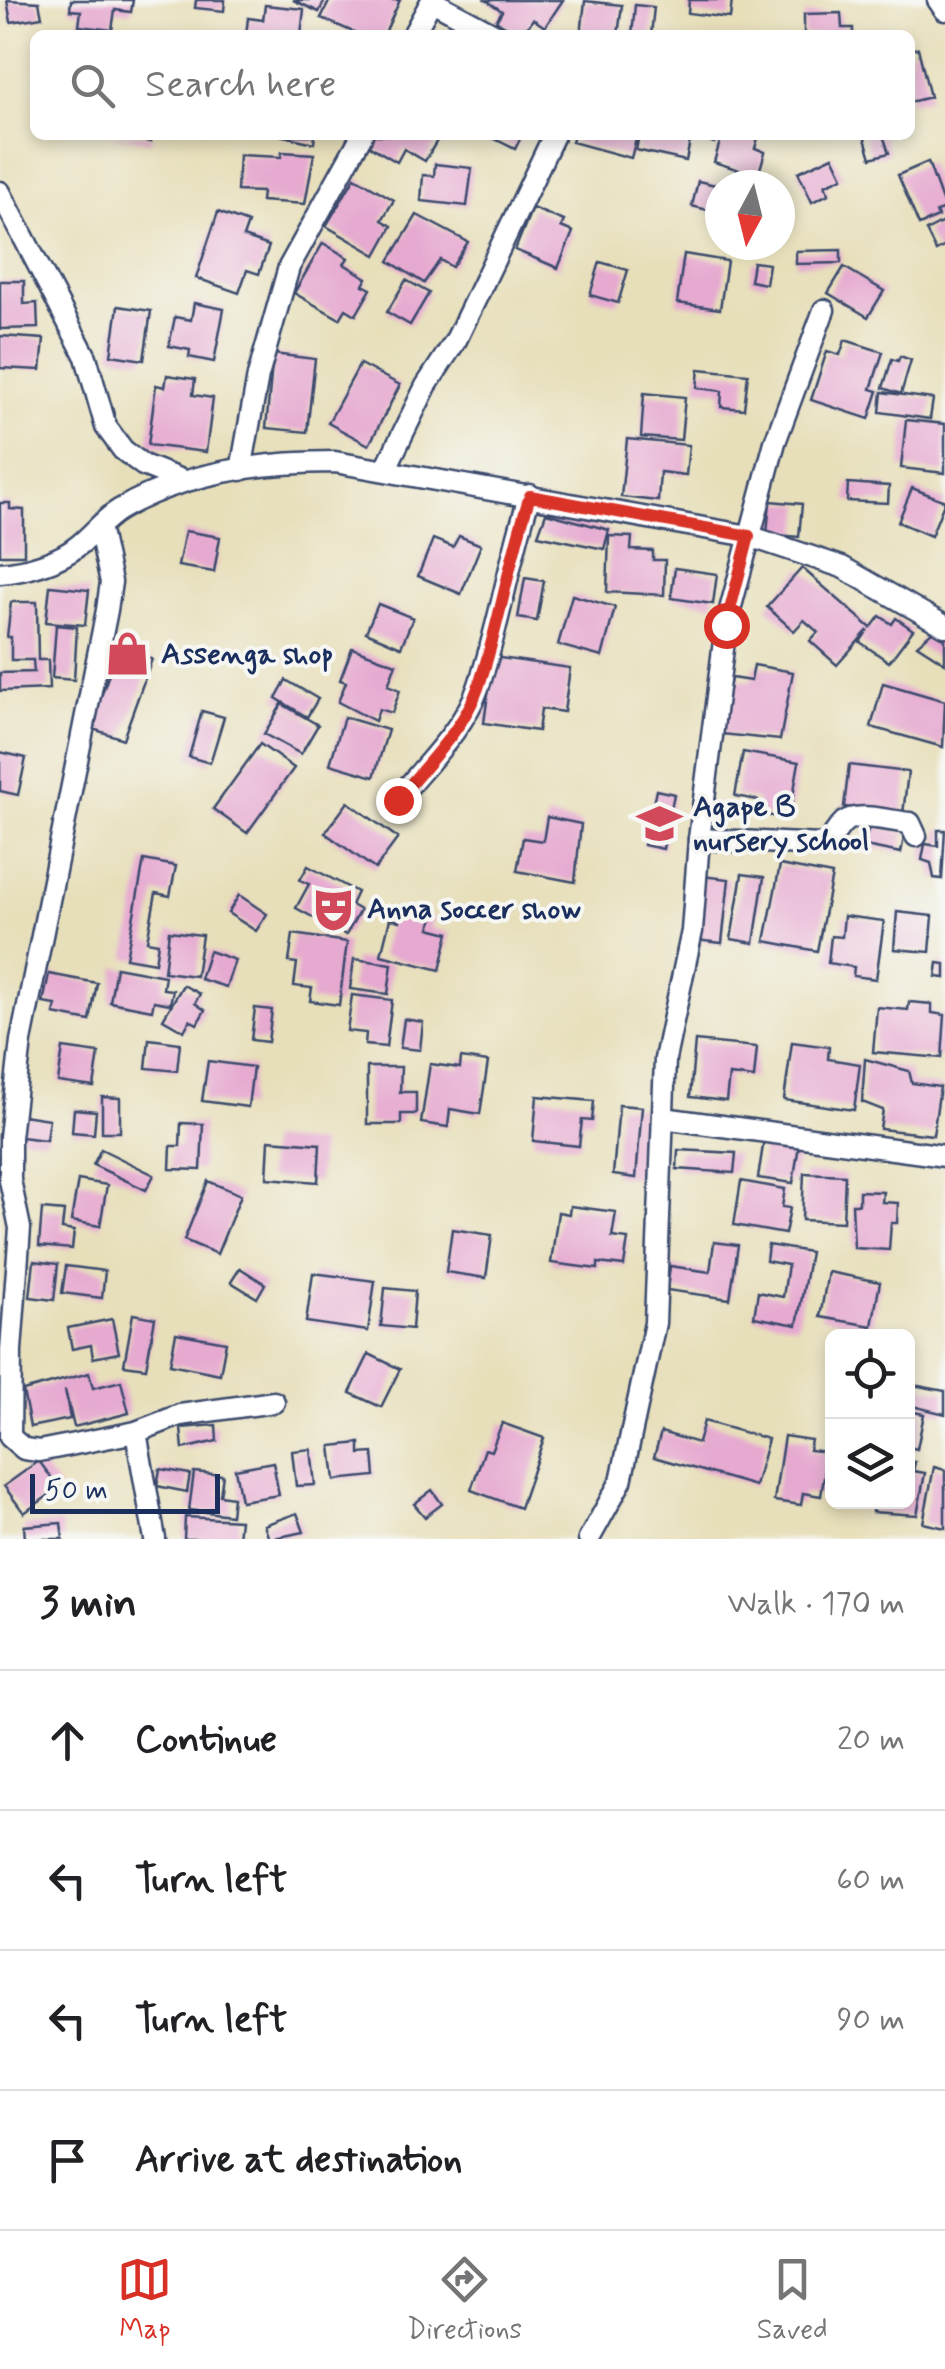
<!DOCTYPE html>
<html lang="en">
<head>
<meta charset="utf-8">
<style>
  body { margin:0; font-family:Mynerve,sans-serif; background:#f6f6f6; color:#202124 }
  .controls { position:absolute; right:30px; bottom:30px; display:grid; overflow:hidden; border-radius:15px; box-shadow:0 5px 15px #0003 }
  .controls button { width:90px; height:90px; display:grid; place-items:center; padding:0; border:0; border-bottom:2px solid #e0e0e0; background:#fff; color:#202124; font:50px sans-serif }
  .compass { position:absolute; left:705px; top:170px; width:90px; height:90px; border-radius:50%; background:#fff; box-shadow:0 5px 15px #0003; rotate:187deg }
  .scale { position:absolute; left:30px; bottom:25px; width:190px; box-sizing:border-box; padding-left:10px; border:5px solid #1b2f5e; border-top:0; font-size:28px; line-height:35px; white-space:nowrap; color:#1b2f5e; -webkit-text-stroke:8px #f6f6f2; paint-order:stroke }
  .stop { position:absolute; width:30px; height:30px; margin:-22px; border:8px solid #d93025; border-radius:50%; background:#fff }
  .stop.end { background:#d93025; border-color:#fff; box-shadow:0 2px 10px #0008 }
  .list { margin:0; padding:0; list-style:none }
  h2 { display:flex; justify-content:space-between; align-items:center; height:130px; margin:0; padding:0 40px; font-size:42px }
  h2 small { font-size:32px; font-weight:400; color:#757577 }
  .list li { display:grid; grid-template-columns:65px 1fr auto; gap:30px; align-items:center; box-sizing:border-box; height:140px; padding:0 40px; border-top:2px solid #e0e0e0 }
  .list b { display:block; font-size:38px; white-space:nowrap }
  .list em { font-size:32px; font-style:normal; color:#757577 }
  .icon { flex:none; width:55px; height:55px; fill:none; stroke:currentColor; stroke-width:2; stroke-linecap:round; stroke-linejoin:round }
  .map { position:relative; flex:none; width:945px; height:1539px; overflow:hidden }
  .search { position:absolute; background:#fff; box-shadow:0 5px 15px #0003; left:30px; right:30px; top:30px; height:110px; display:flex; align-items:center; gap:25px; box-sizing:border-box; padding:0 35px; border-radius:15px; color:#757577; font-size:38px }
  .sheet { height:690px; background:#fff }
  nav { display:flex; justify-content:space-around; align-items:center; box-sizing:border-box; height:140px; border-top:2px solid #e0e0e0; background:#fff; font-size:28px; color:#757577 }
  nav a { display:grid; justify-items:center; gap:5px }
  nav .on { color:#d93025 }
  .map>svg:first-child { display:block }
  .building { fill:#e6a9d0 }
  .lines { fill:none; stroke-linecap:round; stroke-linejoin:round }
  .minor-casing { stroke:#3a496c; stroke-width:25 }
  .minor { stroke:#fff; stroke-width:20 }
  .route { stroke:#d93025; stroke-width:12 }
  .labels { text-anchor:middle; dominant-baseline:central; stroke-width:8; stroke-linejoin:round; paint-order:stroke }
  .poi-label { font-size:30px; font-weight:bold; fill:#1b2f5e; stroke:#f6f6f2; text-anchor:start }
</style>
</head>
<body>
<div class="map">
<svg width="945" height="1539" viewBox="0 0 945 1539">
  <rect width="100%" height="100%" fill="#f6f6f2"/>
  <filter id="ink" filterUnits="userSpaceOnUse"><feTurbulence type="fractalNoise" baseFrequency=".01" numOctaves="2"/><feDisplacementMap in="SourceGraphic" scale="20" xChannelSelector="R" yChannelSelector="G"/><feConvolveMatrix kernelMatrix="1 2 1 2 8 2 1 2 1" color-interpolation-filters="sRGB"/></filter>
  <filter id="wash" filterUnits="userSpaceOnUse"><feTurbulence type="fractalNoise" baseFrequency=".0048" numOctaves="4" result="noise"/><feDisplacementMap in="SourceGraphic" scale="40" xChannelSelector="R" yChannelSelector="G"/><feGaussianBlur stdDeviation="2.25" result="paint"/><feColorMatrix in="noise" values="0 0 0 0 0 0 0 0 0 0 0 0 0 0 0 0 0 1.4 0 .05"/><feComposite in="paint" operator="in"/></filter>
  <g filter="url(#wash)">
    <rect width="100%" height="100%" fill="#e7dfba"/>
    <g id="blocks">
      <g class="building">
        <path d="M7 0 39 2 42 17 11 22Z"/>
        <path d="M71 0H133L131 12 115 10 112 30 79 26 81 11 70 10Z"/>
        <path d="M196 0H225L224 11 195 8Z"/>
        <path d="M293 0H325L319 12Z"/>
        <path d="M330 0H400L384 35H360L321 18Z"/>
        <path d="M486 0H563L545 27 533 19 522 35 496 21 502 11Z"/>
        <path d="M689 0H732L730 18 688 13Z"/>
        <path d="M585 1 622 5 618 35H581Z"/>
        <path d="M265 5 304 9 301 35H246L248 18 263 20Z"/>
        <path d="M635 5 654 7 651 35H632Z"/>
        <path d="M841 13 842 28H853V35H804V14Z"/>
        <path d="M918 48 930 97 910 102V50Z"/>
        <path d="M106 135H151V142Z"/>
        <path d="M279 135H315L314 143Z"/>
        <path d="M370 135H431L438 139 425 161 404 149 397 162 365 143Z"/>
        <path d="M487 135H522L515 149Z"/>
        <path d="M574 135H637L631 158 572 142Z"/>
        <path d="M639 135 690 141 686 161 636 150Z"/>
        <path d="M692 135H717L714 143Z"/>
        <path d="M722 135 758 138 755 148 765 152 758 176 714 162Z"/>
        <path d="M864 135H883L889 153 871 158Z"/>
        <path d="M282 152 314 154 305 204 261 201 262 192 237 191 239 155 281 157Z"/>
        <path d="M833 156 843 177 825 185 829 194 812 202 798 172Z"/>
        <path d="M928 162 945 209 936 212 938 217 919 225 898 175Z"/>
        <path d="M435 164 472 168 467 206 421 201 423 175 434 176Z"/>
        <path d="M355 177 394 200 382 220 392 226 376 255 326 226Z"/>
        <path d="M698 181 720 186 719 213 692 206Z"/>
        <path d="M532 208 564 221 561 227 573 232 558 268 515 250Z"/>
        <path d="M218 212 248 223 243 237 269 246 259 274 247 270 239 293 196 278Z"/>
        <path d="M417 215 468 242 452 267 440 260 424 283 389 261Z"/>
        <path d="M945 221V246L936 251 926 231Z"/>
        <path d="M323 243 348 258 344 264 367 278 363 285 371 289 356 315 346 309 340 319 294 293Z"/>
        <path d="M841 250V263L796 264V251Z"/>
        <path d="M684 254 727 261 720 309 677 303Z"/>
        <path d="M600 262 628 270 618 303 590 295Z"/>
        <path d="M753 262 769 264 766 284 750 281Z"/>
        <path d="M844 267 884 291 868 317 828 293Z"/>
        <path d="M406 280 429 293 410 325 387 312Z"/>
        <path d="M0 281H24V304L37 303 38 328 0 329Z"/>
        <path d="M194 303 224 309 214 362 189 357 190 350 169 346 175 317 191 320Z"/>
        <path d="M118 306 151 311 144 360 111 355Z"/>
        <path d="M0 336 44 339 41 370 0 368Z"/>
        <path d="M845 340 883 352 871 389 878 391 869 419 811 400 827 351 840 355Z"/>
        <path d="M273 354 315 359 307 432 266 428Z"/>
        <path d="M900 356 911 360 901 394 883 388 892 359 898 361Z"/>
        <path d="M360 364 400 385 369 445 328 423Z"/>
        <path d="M699 369 748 374 744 409 721 407 722 391 697 388Z"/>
        <path d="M167 375 195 379 193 395 213 398 206 452 148 445 156 385 165 387Z"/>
        <path d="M882 392 933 399 930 419 880 412Z"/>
        <path d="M644 393 685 397 681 440 641 437Z"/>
        <path d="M906 420 945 424V473L901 468Z"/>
        <path d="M627 439 689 445 686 475 660 472 658 501 621 497Z"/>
        <path d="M848 483 889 486 888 503 847 501Z"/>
        <path d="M912 488 945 501 931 536 898 522Z"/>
        <path d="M770 501 802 504 799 537 767 534Z"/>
        <path d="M0 503H10V509L24 510V555H0Z"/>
        <path d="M546 513 609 530 604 549 538 535Z"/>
        <path d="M185 531 220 537 214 572 178 566Z"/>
        <path d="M459 536 481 545 461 594 418 576 433 539 453 547Z"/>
        <path d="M609 536 632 537 631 550 653 551V560H665L664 595 607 592Z"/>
        <path d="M675 568 717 574 713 604 671 598Z"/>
        <path d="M802 568 871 628 880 616 892 624 896 618 913 630 889 662 860 642 868 630 837 665 810 641 818 632 804 620 794 631 767 607Z"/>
        <path d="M525 578 544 581 537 621 518 618Z"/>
        <path d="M50 586 89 590 85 625 46 622Z"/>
        <path d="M572 595 615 607 602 657 558 645Z"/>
        <path d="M11 602H37L38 660H48L49 689 0 691V673L34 672 33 660H11V637H7Z"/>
        <path d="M378 604 413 618 401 647 366 632Z"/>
        <path d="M56 625 77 627 74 680 52 678Z"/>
        <path d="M933 631 945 639V663L917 645Z"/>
        <path d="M108 644 152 659 123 739 90 728 111 668 101 665Z"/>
        <path d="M352 648 396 664 388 685 400 690 392 713 379 709 375 721 338 702 346 682 340 680Z"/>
        <path d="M493 657 570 668 564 712 541 709 538 731 484 723Z"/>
        <path d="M754 665 793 672 780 740 721 734 731 678 751 681Z"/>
        <path d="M286 680 318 699 307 717 276 698Z"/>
        <path d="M883 683 945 701 943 747 871 727Z"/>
        <path d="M282 704 318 725 301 754 264 734Z"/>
        <path d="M202 711 224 717 210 763 189 757Z"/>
        <path d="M344 717 388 730 374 777 330 764Z"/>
        <path d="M260 744 294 768 247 833 213 809Z"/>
        <path d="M0 752 26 758 18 795 0 791Z"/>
        <path d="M743 752 799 762 789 819 755 813 758 800 735 796Z"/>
        <path d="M849 765 908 772 903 814 844 807Z"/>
        <path d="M656 790 674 794 663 849 644 845Z"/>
        <path d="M348 802 398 838 375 869 325 833Z"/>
        <path d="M547 817 581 824 575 882 517 871 523 838 543 841Z"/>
        <path d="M869 825 905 832 901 853 865 846Z"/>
        <path d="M938 830H945L942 879 934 878 931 863 922 860 925 844 938 846Z"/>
        <path d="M144 860 176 866 170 896 156 893 147 941 158 943 155 963 126 958Z"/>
        <path d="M780 865 832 875 817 951 765 941Z"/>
        <path d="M308 866 357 892 351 905 360 910 346 935 296 908 309 884 300 880Z"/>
        <path d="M742 874 764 877 754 943 731 939Z"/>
        <path d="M701 876 729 879 722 943 695 940Z"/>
        <path d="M239 895 267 914 256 931 228 913Z"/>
        <path d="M403 909 433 917 430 928 449 933 440 970 381 955 390 919 400 921Z"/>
        <path d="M897 912 933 916 930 952 894 949Z"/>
        <path d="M844 916 884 921 876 979 853 976 854 967 828 963 831 936 842 937Z"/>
        <path d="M169 931 202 935 196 976 164 972Z"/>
        <path d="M293 934 347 942 339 1005 310 1001 312 988 294 986 297 963 289 962Z"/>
        <path d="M209 951 235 960 226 987 200 979Z"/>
        <path d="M354 959 392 964 388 994 350 989Z"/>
        <path d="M938 963 945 964V978L936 977Z"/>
        <path d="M116 967 165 976 163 989 173 990 170 1004 154 1001 152 1010 110 1002Z"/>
        <path d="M49 974 97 983 90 1021 54 1014 56 1005 43 1003Z"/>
        <path d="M183 985 200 994 195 1003 205 1010 197 1024 190 1020 184 1031 163 1019Z"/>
        <path d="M352 995 392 1000 386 1047 365 1045 366 1033 347 1031Z"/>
        <path d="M909 1002 932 1004V1013L945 1015 942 1058 873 1052 877 1007 908 1010Z"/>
        <path d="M255 1008 272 1010 268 1042 251 1040Z"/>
        <path d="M404 1019 423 1022 420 1050 400 1048Z"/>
        <path d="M149 1039 180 1043 177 1071 146 1068Z"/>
        <path d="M695 1041 757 1047 754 1078 729 1075 726 1101 690 1097Z"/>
        <path d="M792 1042 829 1047 828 1059 860 1064 854 1110 784 1100Z"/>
        <path d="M63 1048 99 1053 94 1087 58 1082Z"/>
        <path d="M461 1058 488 1062 480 1114 450 1109 448 1127 421 1123 430 1064 460 1068Z"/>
        <path d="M865 1059 909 1071 912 1083 940 1087 933 1135 880 1129 883 1110 862 1102Z"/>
        <path d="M208 1061 253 1067 248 1107 202 1101Z"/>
        <path d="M367 1067H401L400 1092H416V1114H401V1124H367Z"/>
        <path d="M537 1096 594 1101 592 1121 582 1120 579 1146 533 1141Z"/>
        <path d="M102 1097 120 1098V1132H102Z"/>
        <path d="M619 1105 642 1107 636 1178 613 1175Z"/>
        <path d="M74 1109 96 1111 94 1134 72 1132Z"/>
        <path d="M23 1115 49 1119 46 1140 20 1137Z"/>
        <path d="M181 1123 203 1124 201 1170 170 1169 171 1146H180Z"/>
        <path d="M764 1139 799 1145 793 1183 758 1178Z"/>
        <path d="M269 1140 320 1144 318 1182 267 1178Z"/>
        <path d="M101 1149 154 1175 146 1190 93 1165Z"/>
        <path d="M678 1150 736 1153 734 1173 677 1169Z"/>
        <path d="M804 1173 845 1175 843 1222 802 1220Z"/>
        <path d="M78 1180 107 1185 100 1226 71 1221Z"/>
        <path d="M208 1181 241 1195 217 1254 184 1240Z"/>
        <path d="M741 1181 785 1189 782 1207 790 1208 785 1234 734 1225Z"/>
        <path d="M859 1191 883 1192 882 1202 898 1203 897 1223H891L889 1250 854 1248 852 1204H859Z"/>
        <path d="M570 1206 616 1212 612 1237 628 1239 624 1266 598 1263V1269L551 1263 558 1212 569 1214Z"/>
        <path d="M42 1209 64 1211 62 1229 74 1231 72 1249 39 1246Z"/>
        <path d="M452 1229 492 1235 486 1278 446 1272Z"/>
        <path d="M714 1242 738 1245 730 1299 667 1290 670 1266 710 1272Z"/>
        <path d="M768 1245 810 1252 797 1325 754 1317 758 1292 783 1297 788 1265 766 1261Z"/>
        <path d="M34 1261 58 1264 54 1300 30 1297Z"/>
        <path d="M66 1266 105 1271 102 1298 62 1293Z"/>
        <path d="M240 1268 265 1284 257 1298 231 1282Z"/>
        <path d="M828 1272 880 1282 872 1326 820 1317Z"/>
        <path d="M313 1273 375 1281 368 1331 306 1322Z"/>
        <path d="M385 1288 415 1291 412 1329 381 1326Z"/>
        <path d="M133 1314 155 1318 146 1368 124 1365Z"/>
        <path d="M112 1319 119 1353 93 1358 91 1345 72 1349 68 1328Z"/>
        <path d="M176 1333 226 1342 220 1374 170 1364Z"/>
        <path d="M369 1354 400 1369 381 1407 350 1393Z"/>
        <path d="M89 1373 93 1388 121 1381 129 1413 74 1427 65 1390 70 1419 30 1427 23 1391Z"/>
        <path d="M908 1384 945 1391V1414L908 1405Z"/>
        <path d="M908 1411 924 1414 917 1449 908 1447Z"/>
        <path d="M704 1421 768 1439 755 1486 654 1457 661 1432 698 1443Z"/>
        <path d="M502 1423 544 1438 520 1508 471 1490 485 1449 491 1451Z"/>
        <path d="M216 1425 217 1441 183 1449 181 1428Z"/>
        <path d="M784 1436 811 1440 809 1450 828 1452 821 1496 803 1493 801 1505 774 1501Z"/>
        <path d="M360 1443V1454L373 1453 375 1476 335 1480 331 1446Z"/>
        <path d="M311 1449 315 1485 296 1486 292 1451Z"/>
        <path d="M39 1461 59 1488 24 1513 4 1486Z"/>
        <path d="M908 1461 915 1462 913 1471 925 1473 917 1515 872 1512 873 1502H908Z"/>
        <path d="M273 1462 279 1495 241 1501 235 1469Z"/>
        <path d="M934 1467 945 1470V1528L923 1523Z"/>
        <path d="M160 1469 190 1474 187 1492 157 1486Z"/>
        <path d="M194 1472 223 1475 220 1495 233 1497 231 1515 189 1510Z"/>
        <path d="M432 1490 442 1504 425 1517 414 1504Z"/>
        <path d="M297 1513 304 1532 269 1539 264 1525Z"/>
        <path d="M185 1517 240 1520 238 1539H184Z"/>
        <path d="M61 1523 63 1539H25L24 1526Z"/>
      </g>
    </g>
  </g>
  <g filter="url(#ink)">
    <use href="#blocks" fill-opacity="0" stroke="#3a496c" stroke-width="2.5"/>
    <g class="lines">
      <defs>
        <g id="minor">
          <path d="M938 0 945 10"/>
          <path d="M432 1 496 35"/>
          <path d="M413 35 432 0"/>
          <path d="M0 192 86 357 106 427 123 450 143 465 181 480"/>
          <path d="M386 468 426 386 456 340 554 135"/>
          <path d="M241 470 258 376 289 267 362 135"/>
          <path d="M99 527 111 582 107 610 21 1041 10 1137V1180L20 1228 11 1350 10 1437 24 1449 39 1451 136 1432 180 1415 274 1402"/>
          <path d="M0 573C26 571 59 562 79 545 93 534 104 519 119 510 183 472 263 462 335 462L749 536 842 567 945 626"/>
          <path d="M398 799C424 766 464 729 478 688 500 625 509 558 530 495"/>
          <path d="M699 839 821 845C834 840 834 831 844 822 857 811 894 822 910 823L916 836"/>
          <path d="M663 1118 945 1156"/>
          <path d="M136 1432 155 1539"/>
          <path d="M589 1539 621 1481 655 1323 665 1059 692 931 699 839 726 625 775 442 824 310"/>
        </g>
      </defs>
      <use href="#minor" class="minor-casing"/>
      <use href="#minor" class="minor"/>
    </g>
  </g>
  <g class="lines" filter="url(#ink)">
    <path class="route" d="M398 800C424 766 464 729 478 688 500 625 509 558 530 496L749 536 726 625"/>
  </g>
  <defs>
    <symbol id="shop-bare" viewBox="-9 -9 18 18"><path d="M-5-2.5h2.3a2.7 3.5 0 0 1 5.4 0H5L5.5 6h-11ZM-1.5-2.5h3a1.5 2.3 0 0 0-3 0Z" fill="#d1495b" stroke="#f6f6f2" stroke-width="2.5" paint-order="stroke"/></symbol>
    <symbol id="school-bare" viewBox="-9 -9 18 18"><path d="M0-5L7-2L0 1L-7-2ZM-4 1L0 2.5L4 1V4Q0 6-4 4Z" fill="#d1495b" stroke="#f6f6f2" stroke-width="2.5" paint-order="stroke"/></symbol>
    <symbol id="theatre-bare" viewBox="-9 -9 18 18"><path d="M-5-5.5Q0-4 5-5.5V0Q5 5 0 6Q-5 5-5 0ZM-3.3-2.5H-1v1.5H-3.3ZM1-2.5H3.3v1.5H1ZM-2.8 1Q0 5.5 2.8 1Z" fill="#d1495b" stroke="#f6f6f2" stroke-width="2.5" paint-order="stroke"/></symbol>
  </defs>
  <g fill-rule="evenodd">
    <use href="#shop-bare" x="96" y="622" width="63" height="63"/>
    <use href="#school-bare" x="628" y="792" width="63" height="63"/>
    <use href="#theatre-bare" x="302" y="878" width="63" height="63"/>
  </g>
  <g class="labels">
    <g class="poi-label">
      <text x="161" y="654">Assenga shop</text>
      <text x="693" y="807">Agape B<tspan x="693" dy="34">nursery school</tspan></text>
      <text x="367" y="909">Anna soccer show</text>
    </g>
  </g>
</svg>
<div class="controls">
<button><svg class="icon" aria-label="locate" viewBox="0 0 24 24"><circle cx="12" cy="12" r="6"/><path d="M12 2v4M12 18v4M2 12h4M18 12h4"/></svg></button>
<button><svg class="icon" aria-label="layers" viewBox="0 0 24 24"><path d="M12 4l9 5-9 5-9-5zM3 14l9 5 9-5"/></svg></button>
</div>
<svg class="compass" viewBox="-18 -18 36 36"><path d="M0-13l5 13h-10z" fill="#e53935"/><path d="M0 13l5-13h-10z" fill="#757577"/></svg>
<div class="scale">50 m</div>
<div class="stop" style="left:726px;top:625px"></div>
<div class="stop end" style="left:398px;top:800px"></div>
<div class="search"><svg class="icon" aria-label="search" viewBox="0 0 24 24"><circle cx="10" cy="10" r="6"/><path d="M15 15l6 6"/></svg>Search here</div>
</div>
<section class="sheet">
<h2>3 min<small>Walk · 170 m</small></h2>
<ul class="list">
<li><svg class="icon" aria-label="ahead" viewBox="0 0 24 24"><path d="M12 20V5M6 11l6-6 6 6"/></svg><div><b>Continue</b></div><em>20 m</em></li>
<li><svg class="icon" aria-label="left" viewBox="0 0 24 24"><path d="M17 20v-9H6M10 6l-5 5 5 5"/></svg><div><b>Turn left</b></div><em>60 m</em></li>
<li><svg class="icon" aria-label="left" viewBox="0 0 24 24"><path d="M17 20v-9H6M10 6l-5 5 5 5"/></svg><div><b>Turn left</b></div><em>90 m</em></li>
<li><svg class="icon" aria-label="arrive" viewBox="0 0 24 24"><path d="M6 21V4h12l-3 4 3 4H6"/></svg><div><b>Arrive at destination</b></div></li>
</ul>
</section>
<nav>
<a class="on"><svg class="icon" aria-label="map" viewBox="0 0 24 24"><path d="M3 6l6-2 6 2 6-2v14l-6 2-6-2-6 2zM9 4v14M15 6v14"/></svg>Map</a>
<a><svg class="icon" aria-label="directions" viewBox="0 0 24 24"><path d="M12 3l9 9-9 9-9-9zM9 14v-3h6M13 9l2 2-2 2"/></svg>Directions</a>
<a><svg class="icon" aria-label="saved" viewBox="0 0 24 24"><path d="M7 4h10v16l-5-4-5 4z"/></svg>Saved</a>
</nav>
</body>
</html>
